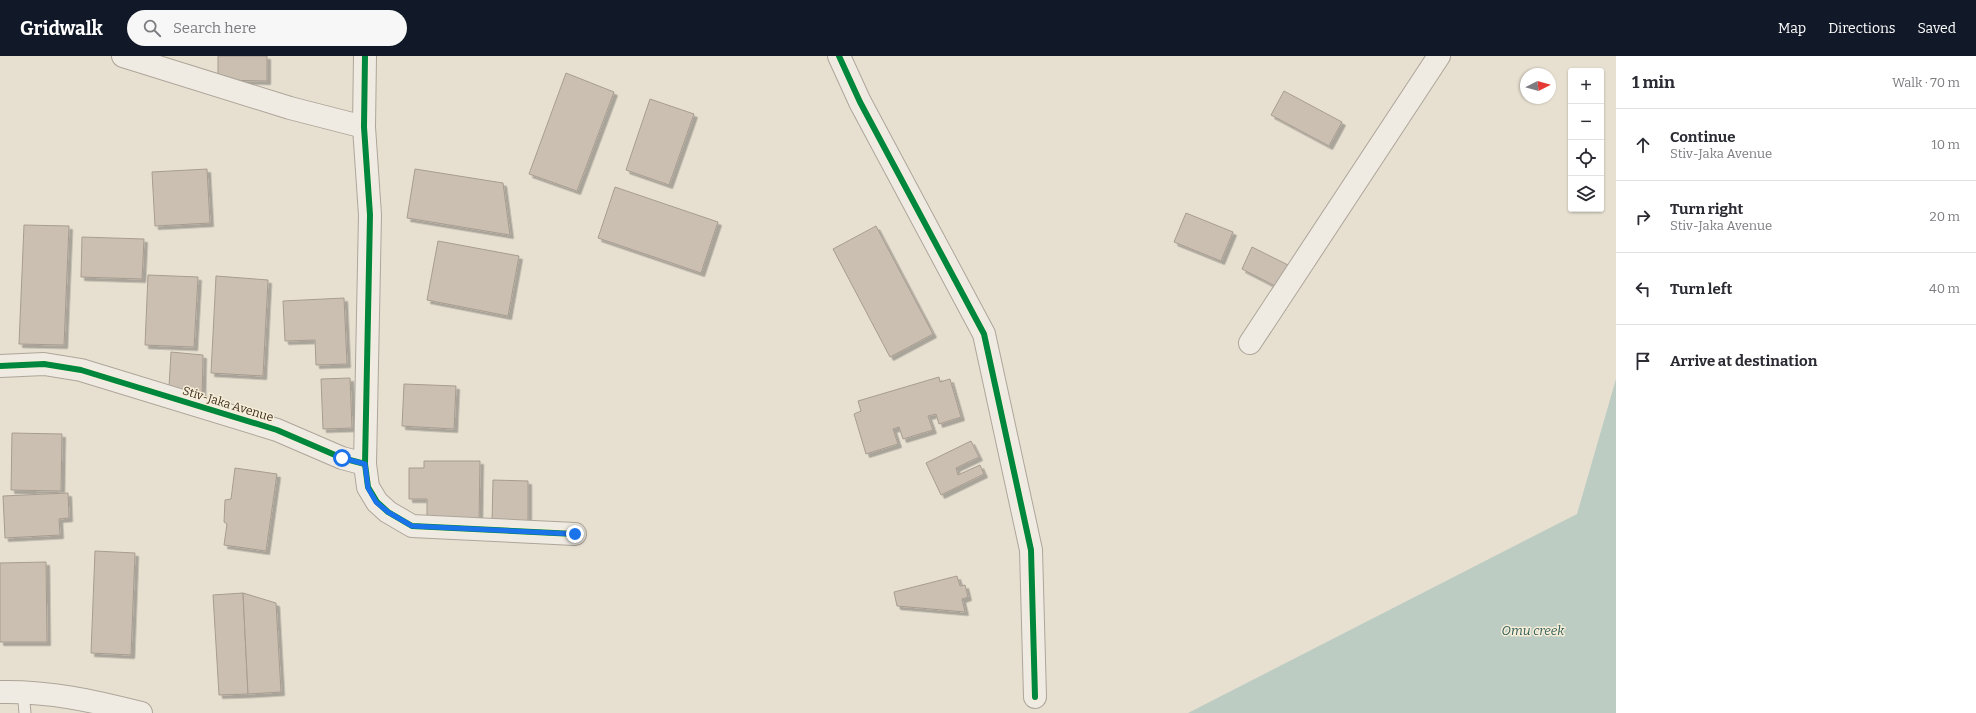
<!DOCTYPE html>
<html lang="en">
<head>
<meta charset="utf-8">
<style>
  body { margin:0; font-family:Bitter,serif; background:#f7f7f7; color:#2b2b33 }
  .controls { position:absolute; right:12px; top:12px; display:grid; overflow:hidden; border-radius:4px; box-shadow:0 1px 3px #0004 }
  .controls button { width:36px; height:36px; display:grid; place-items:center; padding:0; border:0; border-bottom:1px solid #e1e1e2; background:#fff; color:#2b2b33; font:20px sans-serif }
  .compass { position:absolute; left:1520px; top:12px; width:36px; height:36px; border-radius:50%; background:#fff; box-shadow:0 1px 3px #0004; rotate:84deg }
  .stop { position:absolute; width:12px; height:12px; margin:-9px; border:3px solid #1a73e8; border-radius:50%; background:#fff }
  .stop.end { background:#1a73e8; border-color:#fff; box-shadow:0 1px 4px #0008 }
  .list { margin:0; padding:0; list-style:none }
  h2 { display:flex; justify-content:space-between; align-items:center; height:52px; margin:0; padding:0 16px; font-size:17px }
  h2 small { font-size:13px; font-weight:400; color:#7c7c81 }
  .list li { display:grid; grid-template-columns:26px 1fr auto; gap:12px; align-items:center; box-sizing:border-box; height:72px; padding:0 16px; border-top:1px solid #e1e1e2 }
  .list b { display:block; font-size:15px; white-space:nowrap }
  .list p { margin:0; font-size:13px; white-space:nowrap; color:#7c7c81 }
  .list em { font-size:13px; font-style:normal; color:#7c7c81 }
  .icon { flex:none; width:22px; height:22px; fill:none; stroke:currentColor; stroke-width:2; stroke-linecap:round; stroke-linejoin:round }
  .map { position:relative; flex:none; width:1616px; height:657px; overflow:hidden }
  header { display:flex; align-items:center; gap:24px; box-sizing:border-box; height:56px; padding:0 20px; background:#111827; color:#fff }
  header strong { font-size:19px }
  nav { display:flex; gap:22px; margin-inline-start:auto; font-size:14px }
  .search { width:280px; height:36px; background:#f7f7f7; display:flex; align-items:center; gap:10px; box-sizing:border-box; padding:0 14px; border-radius:22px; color:#7c7c81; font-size:15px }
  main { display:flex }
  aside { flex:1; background:#fff }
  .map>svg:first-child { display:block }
  .water { fill:#bcccc2 }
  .building { fill:#cbbfb2; stroke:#a89c90; filter:url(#shadow) }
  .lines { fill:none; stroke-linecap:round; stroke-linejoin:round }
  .lane-casing { stroke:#ada599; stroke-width:13 }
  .street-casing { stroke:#ada599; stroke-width:24 }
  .lane { stroke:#efebe3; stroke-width:11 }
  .street { stroke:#efebe3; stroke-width:22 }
  .cycleway-casing { stroke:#f7eed8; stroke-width:8 }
  .cycleway { stroke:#00873e; stroke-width:6 }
  .route { stroke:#1a73e8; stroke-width:5 }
  .labels { text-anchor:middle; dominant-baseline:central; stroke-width:3; stroke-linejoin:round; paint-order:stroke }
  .street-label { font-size:12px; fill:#3d2e20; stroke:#f7eed8 }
  .water-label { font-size:13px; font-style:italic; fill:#2f5d5a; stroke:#f7eed8 }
</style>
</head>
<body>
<header>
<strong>Gridwalk</strong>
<div class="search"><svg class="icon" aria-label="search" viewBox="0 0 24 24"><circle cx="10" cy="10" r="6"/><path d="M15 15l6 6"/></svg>Search here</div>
<nav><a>Map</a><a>Directions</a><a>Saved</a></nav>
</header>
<main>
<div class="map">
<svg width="1616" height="657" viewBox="0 0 1616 657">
  <defs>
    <filter id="shadow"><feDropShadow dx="3.5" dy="3.5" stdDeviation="0" flood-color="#0004"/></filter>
  </defs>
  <rect width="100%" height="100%" fill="#e7e0d1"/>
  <path class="water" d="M1616 323V657H1188L1577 458Z"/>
  <g class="building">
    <path d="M218 0H267V25L218 24Z"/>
    <path d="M566 17 614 36 577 135 529 118Z"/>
    <path d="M1284 35 1342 66 1329 90 1271 59Z"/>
    <path d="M650 43 694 58 669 129 626 114Z"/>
    <path d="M207 113 210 167 155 170 152 116Z"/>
    <path d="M415 113 503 127 510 179 407 162Z"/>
    <path d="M615 131 718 166 701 217 598 182Z"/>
    <path d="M1186 157 1233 176 1221 205 1174 186Z"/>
    <path d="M24 169 69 170 64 289 19 288Z"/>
    <path d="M876 170 933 278 890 301 833 193Z"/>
    <path d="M82 181 144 183 142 223 81 221Z"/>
    <path d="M438 185 519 200 508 260 427 244Z"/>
    <path d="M1252 191 1290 210 1279 232 1242 213Z"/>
    <path d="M148 219 198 221 194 291 145 289Z"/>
    <path d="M216 220 268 224 263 320 211 317Z"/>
    <path d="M344 242 347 308 316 309 315 284 285 285 283 245Z"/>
    <path d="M171 296 203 299 202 342 169 331Z"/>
    <path d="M939 321 940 326 950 323 961 361 939 368 936 358 928 360 933 374 903 383 899 371 893 373 898 388 866 398 854 358 861 355 858 345Z"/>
    <path d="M350 322 352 372 323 373 321 323Z"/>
    <path d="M404 328 456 330 454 373 402 370Z"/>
    <path d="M12 377 62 378 61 435 11 434Z"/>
    <path d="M971 385 979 401 956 412 958 419 980 409 984 418 941 439 926 407Z"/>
    <path d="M424 405H480L479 464 427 463V443H409V412H424Z"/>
    <path d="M235 412 277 418 266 495 224 489 227 468 224 466 225 444 231 443Z"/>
    <path d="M493 424 528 425V467L492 466Z"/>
    <path d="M68 437 69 462 59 463 60 479 5 482 3 440Z"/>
    <path d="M95 495 135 497 131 599 91 597Z"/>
    <path d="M46 506 47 586H0V507Z"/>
    <path d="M957 520 960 530 965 529 968 541 962 543 965 556 897 550 894 536Z"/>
    <path d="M243 537 248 638 219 639 213 539Z"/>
    <path d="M243 537 276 547 281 636 248 638Z"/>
  </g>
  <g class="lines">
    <defs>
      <path id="lane" d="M23 636 25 657"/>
      <g id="street">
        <path d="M123 0 290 52 364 71"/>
        <path d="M365 0 364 71 370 159 365 408"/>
        <path d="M839 0 860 46 984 278 1031 494 1035 641"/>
        <path d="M1250 287 1439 0"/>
        <path d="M0 310 44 308 81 314 277 374 342 402 365 408 368 431 377 446 388 456 412 470 575 478"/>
        <path d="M0 636C50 635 93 645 141 657"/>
      </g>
    </defs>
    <use href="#lane" class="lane-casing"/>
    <use href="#street" class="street-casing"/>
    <use href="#lane" class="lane"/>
    <use href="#street" class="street"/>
    <defs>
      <g id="cycleway">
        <path d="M365 0 364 71 370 159 365 408"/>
        <path d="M839 0 860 46 984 278 1031 494 1035 641"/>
        <path d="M0 310 44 308 81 314 277 374 342 402 365 408 368 431 377 446 388 456 412 470 575 478"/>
      </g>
    </defs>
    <use href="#cycleway" class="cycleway-casing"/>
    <use href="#cycleway" class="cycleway"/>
  </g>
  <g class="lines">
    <path class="route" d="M342 402 365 408 368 432 376 446 388 456 412 470 575 478"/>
  </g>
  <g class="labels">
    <g class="street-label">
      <text transform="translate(228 348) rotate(17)">Stiv-Jaka Avenue</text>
    </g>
    <g class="water-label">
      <text x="1533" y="574">Omu creek</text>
    </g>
  </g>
</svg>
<div class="controls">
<button>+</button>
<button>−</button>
<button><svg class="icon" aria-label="locate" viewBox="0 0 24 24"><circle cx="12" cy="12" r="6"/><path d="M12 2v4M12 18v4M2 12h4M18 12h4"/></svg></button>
<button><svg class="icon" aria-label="layers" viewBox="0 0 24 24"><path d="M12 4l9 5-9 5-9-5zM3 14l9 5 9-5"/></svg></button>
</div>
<svg class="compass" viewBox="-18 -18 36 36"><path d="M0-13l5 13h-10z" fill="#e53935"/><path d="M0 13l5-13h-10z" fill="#7c7c81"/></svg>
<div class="stop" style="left:342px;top:402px"></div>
<div class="stop end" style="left:575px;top:478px"></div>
</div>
<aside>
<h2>1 min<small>Walk · 70 m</small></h2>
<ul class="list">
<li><svg class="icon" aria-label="ahead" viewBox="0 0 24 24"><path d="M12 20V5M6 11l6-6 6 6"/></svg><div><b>Continue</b><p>Stiv-Jaka Avenue</p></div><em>10 m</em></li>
<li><svg class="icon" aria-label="right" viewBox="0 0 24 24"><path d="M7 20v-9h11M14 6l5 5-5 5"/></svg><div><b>Turn right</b><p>Stiv-Jaka Avenue</p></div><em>20 m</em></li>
<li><svg class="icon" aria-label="left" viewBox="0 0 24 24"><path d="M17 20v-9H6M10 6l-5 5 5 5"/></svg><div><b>Turn left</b></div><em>40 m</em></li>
<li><svg class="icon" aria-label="arrive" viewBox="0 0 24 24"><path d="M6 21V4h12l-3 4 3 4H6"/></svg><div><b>Arrive at destination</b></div></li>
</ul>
</aside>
</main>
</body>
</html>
